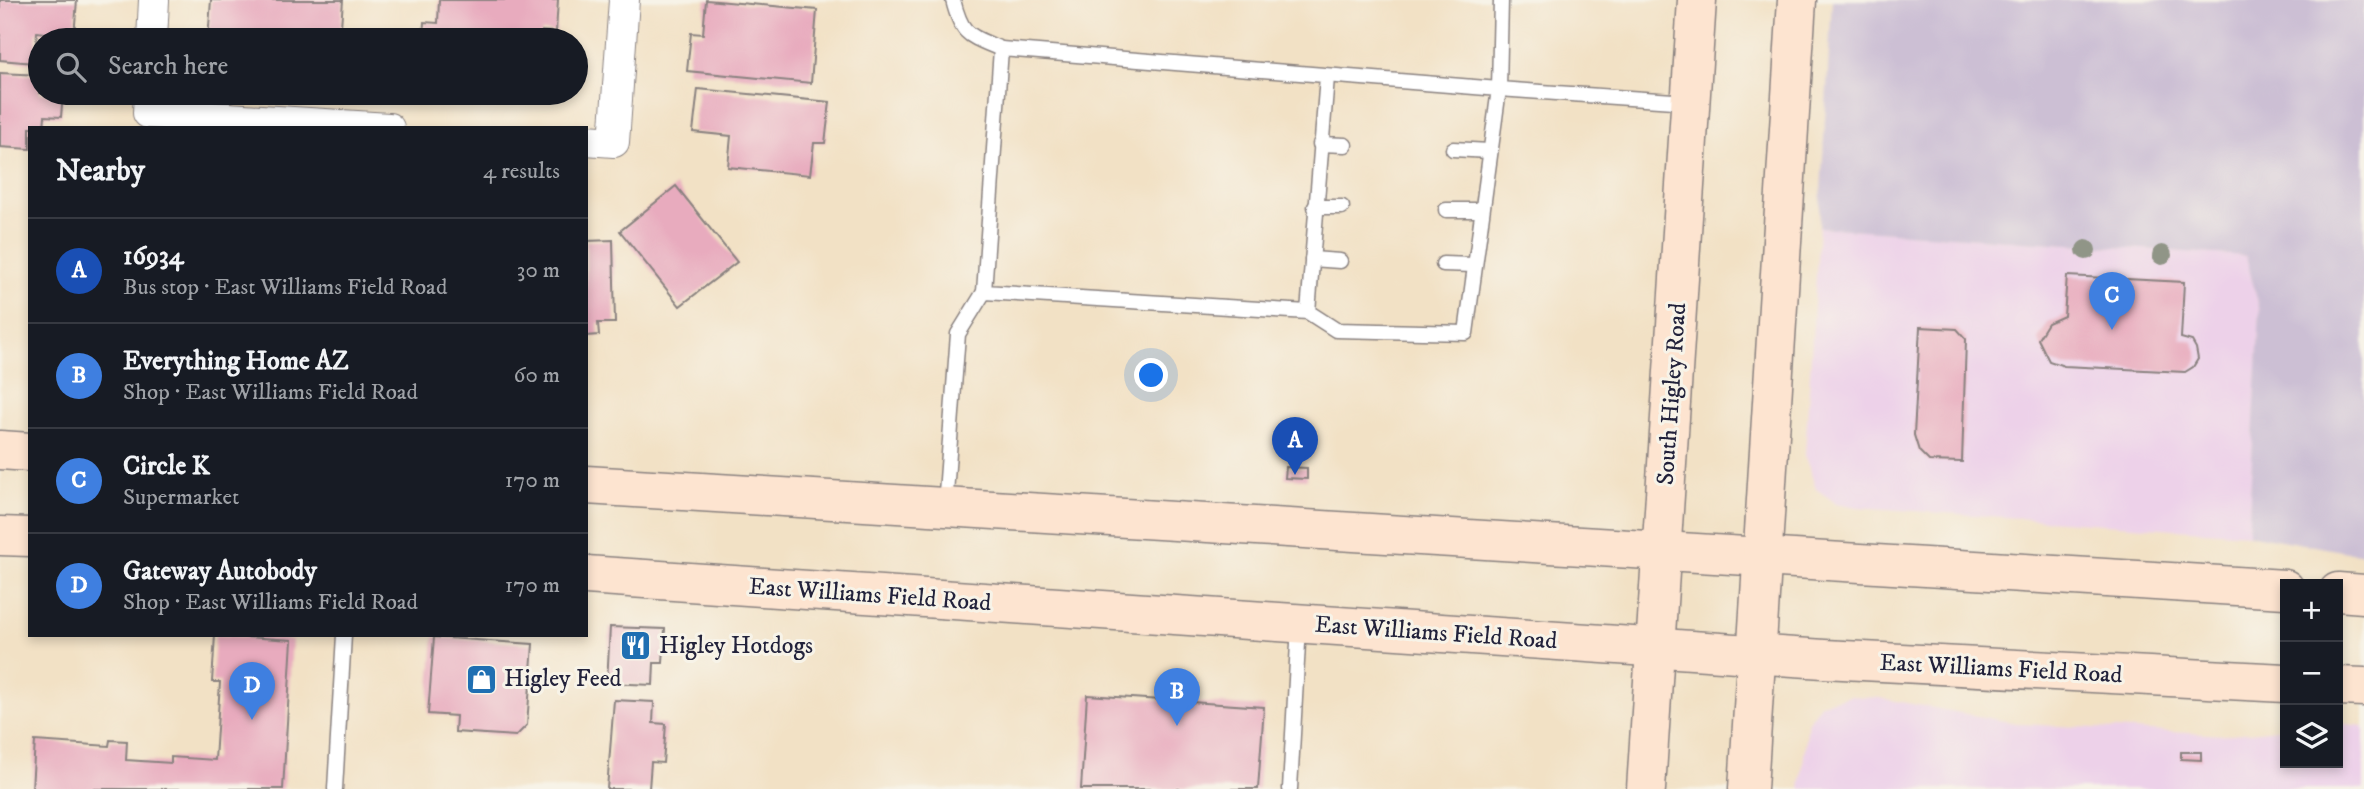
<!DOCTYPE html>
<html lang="en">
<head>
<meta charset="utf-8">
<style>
  body { margin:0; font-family:"IM FELL DW Pica",serif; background:#242831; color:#f1f3f6 }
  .controls { position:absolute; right:21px; bottom:21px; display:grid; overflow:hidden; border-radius:0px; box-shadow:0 4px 10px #0003 }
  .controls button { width:63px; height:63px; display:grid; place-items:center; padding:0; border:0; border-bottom:2px solid #363941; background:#171b24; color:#f1f3f6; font:35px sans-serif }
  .you { position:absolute; left:1152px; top:376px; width:24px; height:24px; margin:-18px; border:5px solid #fff; border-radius:50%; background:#1a73e8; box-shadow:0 0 0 10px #1a73e833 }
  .badge { display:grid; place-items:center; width:46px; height:46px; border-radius:50%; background:#1f6fb2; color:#fff; font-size:23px; font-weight:700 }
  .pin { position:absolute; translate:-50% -58px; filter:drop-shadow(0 2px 4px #0008) }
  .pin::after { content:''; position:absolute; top:37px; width:24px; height:21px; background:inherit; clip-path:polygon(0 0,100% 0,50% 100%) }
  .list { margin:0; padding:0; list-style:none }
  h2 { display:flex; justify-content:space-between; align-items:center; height:91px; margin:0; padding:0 28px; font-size:30px }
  h2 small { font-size:23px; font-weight:400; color:#9ea1a6 }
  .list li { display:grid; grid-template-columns:46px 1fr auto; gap:21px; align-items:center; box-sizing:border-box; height:105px; padding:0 28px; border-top:2px solid #363941 }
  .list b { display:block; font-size:26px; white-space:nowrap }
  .list p { margin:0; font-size:23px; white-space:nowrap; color:#9ea1a6 }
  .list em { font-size:23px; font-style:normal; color:#9ea1a6 }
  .icon { flex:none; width:38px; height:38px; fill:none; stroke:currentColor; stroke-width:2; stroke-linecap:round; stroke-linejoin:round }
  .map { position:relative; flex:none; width:2364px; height:789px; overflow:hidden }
  .search { position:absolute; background:#171b24; box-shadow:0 4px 10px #0003; left:28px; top:28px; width:560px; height:77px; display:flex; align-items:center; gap:18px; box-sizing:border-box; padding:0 24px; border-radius:38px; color:#9ea1a6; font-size:26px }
  .panel { position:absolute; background:#171b24; box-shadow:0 4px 10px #0003; left:28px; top:126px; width:560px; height:511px; border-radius:0px }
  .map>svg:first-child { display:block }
  .built { fill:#edd1e9 }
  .industrial { fill:#ccbfd4 }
  .building { fill:#e8abbe }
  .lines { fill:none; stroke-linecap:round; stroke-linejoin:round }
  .service-casing { stroke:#8a8280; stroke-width:17 }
  .minor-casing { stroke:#8a8280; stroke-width:32 }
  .secondary-casing { stroke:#8a8280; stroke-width:41 }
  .service { stroke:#fff; stroke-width:14 }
  .minor { stroke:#fff; stroke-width:30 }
  .secondary { stroke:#fde4d0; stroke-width:38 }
  .tree { fill:#909587 }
  .labels { text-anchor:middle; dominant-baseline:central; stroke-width:6; stroke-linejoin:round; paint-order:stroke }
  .street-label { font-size:24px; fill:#22223b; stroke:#f7f3e8 }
  .poi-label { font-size:24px; fill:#22223b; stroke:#f7f3e8; text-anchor:start }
</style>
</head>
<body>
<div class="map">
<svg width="2364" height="789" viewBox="0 0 2364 789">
  <rect width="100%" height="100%" fill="#f7f3e8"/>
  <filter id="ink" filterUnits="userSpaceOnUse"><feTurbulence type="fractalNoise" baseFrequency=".0143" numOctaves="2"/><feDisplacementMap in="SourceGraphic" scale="14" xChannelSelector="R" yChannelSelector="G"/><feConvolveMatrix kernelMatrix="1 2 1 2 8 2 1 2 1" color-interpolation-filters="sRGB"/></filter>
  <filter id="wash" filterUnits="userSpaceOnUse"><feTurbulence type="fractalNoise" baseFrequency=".00686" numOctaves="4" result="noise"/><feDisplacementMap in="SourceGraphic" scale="28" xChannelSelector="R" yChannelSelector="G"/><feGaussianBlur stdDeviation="1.57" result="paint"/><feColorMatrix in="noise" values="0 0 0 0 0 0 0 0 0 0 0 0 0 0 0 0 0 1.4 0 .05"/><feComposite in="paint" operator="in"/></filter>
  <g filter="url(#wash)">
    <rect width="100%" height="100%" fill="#f2e1c5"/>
    <g class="built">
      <path d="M1819 227 2246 256 2260 311 2248 534 1857 507 1836 503 1816 489 1805 455Z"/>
      <path d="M1850 696 1879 698 2021 724 2224 735 2285 728V763H2338V723L2364 726V789H1800L1808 722 1821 703Z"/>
    </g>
    <path class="industrial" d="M1832 0H2364V555L2248 534 2260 311 2246 256 1819 227Z"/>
    <g id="blocks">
      <g class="building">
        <path d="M0 0H77L74 36 37 32 34 63 0 60Z"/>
        <path d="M211 0H343L340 40H208Z"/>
        <path d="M439 0H558L556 32 542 31 541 40H423L424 22 438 23Z"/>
        <path d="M706 0 817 10 811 83 687 71 691 33 703 34Z"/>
        <path d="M0 73 40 75V93H63L61 117 45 116 44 128H30V149L0 147Z"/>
        <path d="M698 89 830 102 825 143H814L810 175 728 167 731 136 693 132Z"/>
        <path d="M676 186 737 262 680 306 620 231Z"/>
        <path d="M613 240 615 323H598L599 335 586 336V241Z"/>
        <path d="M2067 276 2184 282 2181 338 2192 341 2196 348 2198 359 2193 367 2185 372 2064 366 2049 361 2038 339 2048 323 2064 316Z"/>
        <path d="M1920 327 1957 329 1966 339 1962 462 1929 461 1919 451 1914 435Z"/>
        <path d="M1286 467 1307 468V479L1285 478Z"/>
        <path d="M610 627 665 629 663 663H654L653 685 607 683Z"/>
        <path d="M215 635 292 640 283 789H32L35 741 109 746 110 740 127 741 126 760 171 763V757L215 760 220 682H212Z"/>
        <path d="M434 637 533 644 527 725 516 736 455 732 456 716 428 714Z"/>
        <path d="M1087 695 1264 707 1258 789H1081Z"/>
        <path d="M614 700 654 702 653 723 666 724 663 763 651 762 649 789H607Z"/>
        <path d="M2181 752H2201V760L2181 759Z"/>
      </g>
    </g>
  </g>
  <g filter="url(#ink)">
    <use href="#blocks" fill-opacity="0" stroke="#8a8280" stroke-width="2"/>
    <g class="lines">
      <defs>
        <g id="service">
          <path d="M953 0C962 36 968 35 1001 49"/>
          <path d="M1501 0 1499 89 1688 102"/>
          <path d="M1320 144 1345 145"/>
          <path d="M1453 149 1489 151"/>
          <path d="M1315 207H1342"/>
          <path d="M1446 210H1481"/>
          <path d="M1312 259 1340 261"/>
          <path d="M1443 264 1474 265"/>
          <path d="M1308 312 1336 330 1466 333 1499 89 1001 49 984 292 1308 312 1327 77"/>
          <path d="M945 506 958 334 984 292"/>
          <path d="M335 789 344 635"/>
          <path d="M1290 789 1299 625"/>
        </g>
        <g id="minor">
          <path d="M152 40 154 0"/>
          <path d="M149 93 148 113 389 128"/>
          <path d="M586 140 614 142 624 0"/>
        </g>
        <g id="secondary">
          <path d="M0 450 30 452"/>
          <path d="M586 485 2285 589"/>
          <path d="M0 536 30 537"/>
          <path d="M586 575 1824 659 2285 683"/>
          <path d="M2338 592 2364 594"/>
          <path d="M2338 686 2364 687"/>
          <path d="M1646 789 1697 0"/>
          <path d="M1748 789 1797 0"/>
        </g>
      </defs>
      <use href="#service" class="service-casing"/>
      <use href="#minor" class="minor-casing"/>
      <use href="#secondary" class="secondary-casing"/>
      <use href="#service" class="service"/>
      <use href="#minor" class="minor"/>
      <use href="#secondary" class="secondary"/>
    </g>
    <g class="tree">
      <circle cx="2086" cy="250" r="10"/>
      <circle cx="2162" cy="255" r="10"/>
    </g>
  </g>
  <defs>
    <symbol id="restaurant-square" viewBox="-11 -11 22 22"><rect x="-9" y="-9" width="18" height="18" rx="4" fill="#1f6fb2" stroke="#f7f3e8"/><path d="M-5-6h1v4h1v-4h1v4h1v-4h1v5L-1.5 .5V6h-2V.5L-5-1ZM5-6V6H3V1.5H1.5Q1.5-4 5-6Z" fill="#fff"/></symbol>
    <symbol id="shop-square" viewBox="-11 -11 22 22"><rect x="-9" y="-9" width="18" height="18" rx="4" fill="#1f6fb2" stroke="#f7f3e8"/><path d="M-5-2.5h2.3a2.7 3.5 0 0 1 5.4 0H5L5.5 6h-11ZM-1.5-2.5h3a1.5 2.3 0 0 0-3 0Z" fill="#fff"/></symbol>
  </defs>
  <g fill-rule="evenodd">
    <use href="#restaurant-square" x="618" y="628" width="35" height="35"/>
    <use href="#shop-square" x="464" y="662" width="35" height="35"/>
  </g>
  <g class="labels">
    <g class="street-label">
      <text transform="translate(1672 394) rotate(-86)">South Higley Road</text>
      <text transform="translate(870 595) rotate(4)">East Williams Field Road</text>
      <text transform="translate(1436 633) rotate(4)">East Williams Field Road</text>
      <text transform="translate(2001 669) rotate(3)">East Williams Field Road</text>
    </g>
    <g class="poi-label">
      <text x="659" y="646">Higley Hotdogs</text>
      <text x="504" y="679">Higley Feed</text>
    </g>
  </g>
</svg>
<div class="controls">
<button>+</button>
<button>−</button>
<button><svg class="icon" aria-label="layers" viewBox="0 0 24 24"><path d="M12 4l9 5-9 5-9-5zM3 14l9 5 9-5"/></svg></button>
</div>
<div class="you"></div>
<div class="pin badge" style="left:1295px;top:475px;background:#1a4fb4">A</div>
<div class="pin badge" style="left:1177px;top:726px;background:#3f7fe0">B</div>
<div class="pin badge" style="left:2112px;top:330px;background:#3f7fe0">C</div>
<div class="pin badge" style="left:252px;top:720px;background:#3f7fe0">D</div>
<div class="search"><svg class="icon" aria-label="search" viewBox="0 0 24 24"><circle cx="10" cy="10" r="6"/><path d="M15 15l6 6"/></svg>Search here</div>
<section class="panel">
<h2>Nearby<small>4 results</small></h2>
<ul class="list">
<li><span class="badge" style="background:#1a4fb4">A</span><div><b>16934</b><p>Bus stop · East Williams Field Road</p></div><em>30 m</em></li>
<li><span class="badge" style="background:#3f7fe0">B</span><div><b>Everything Home AZ</b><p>Shop · East Williams Field Road</p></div><em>60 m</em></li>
<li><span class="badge" style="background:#3f7fe0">C</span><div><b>Circle K</b><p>Supermarket</p></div><em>170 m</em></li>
<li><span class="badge" style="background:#3f7fe0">D</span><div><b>Gateway Autobody</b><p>Shop · East Williams Field Road</p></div><em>170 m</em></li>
</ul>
</section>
</div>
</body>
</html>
